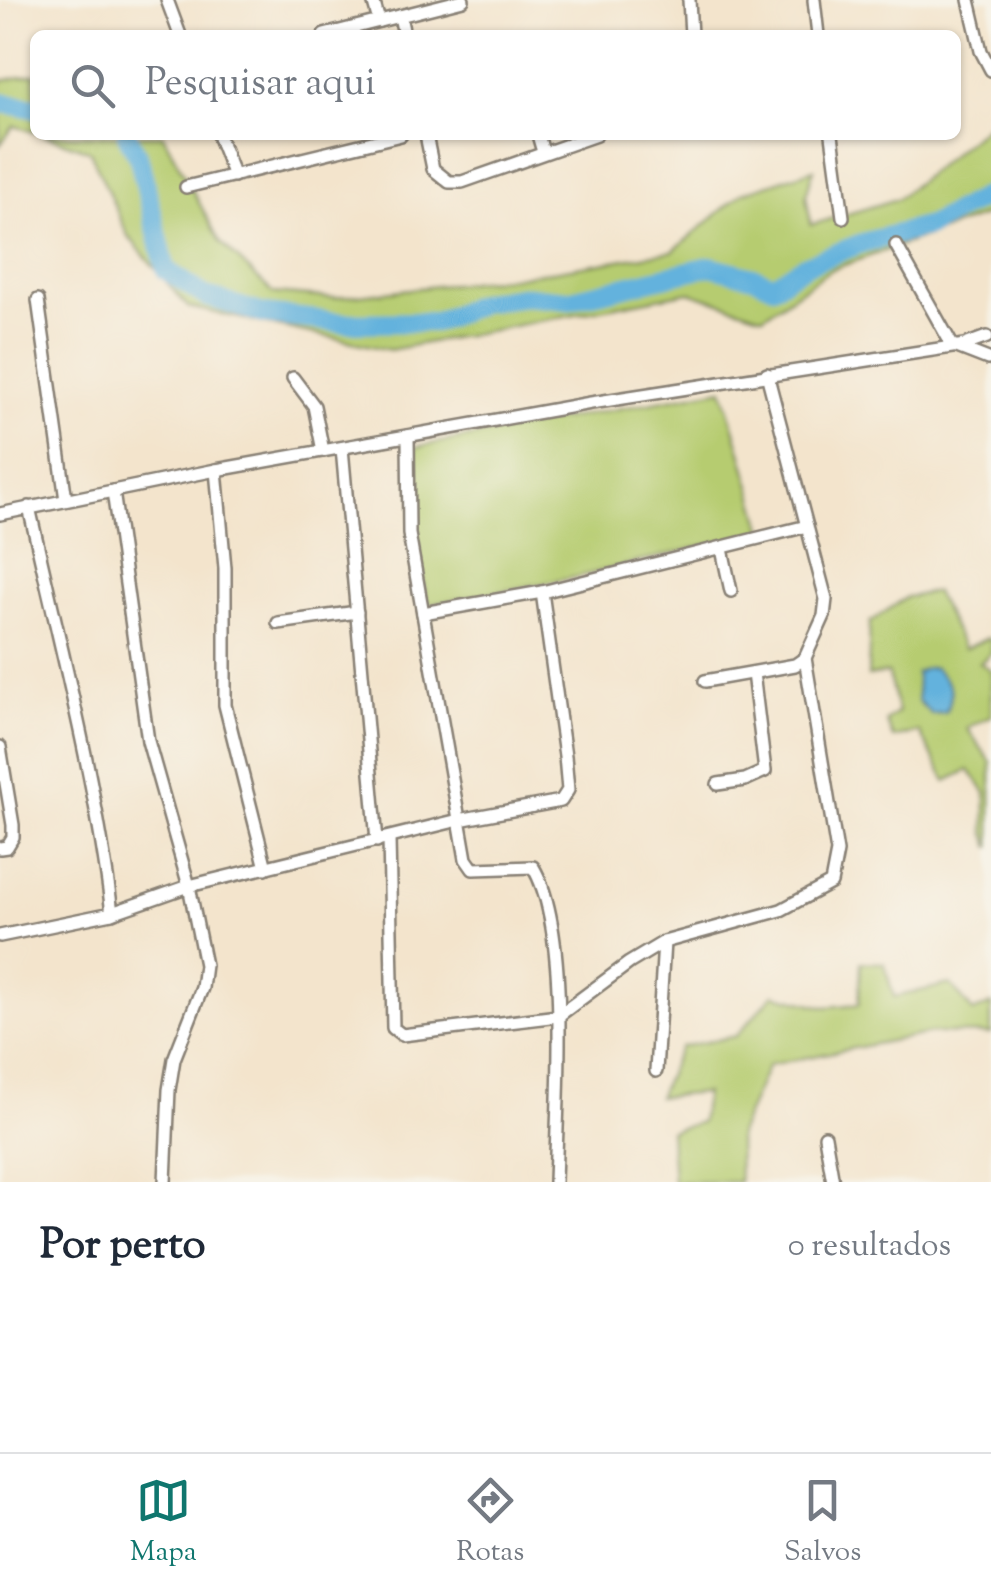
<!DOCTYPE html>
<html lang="pt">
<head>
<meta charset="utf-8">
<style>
  body { margin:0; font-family:"Sorts Mill Goudy",serif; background:#f2f2f3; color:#1f2937 }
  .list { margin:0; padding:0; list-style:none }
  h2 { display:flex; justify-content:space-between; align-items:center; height:130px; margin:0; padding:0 40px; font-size:42px }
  h2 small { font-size:32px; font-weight:400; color:#747a83 }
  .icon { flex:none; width:55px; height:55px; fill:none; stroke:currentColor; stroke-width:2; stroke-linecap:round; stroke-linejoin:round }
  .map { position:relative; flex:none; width:991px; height:1182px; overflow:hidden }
  .search { position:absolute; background:#fff; box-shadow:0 2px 8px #0004; left:30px; right:30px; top:30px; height:110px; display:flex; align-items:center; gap:25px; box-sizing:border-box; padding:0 35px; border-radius:15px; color:#747a83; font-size:38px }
  .sheet { height:270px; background:#fff }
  nav { display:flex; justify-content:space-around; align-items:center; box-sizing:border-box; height:140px; border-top:2px solid #e0e1e3; background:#fff; font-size:28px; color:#747a83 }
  nav a { display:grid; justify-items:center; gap:5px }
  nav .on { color:#0f766e }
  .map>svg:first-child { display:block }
  .green { fill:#b6cc70; stroke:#697446; stroke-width:2.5 }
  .water { fill:#63b2dd; stroke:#40677c; stroke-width:2.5 }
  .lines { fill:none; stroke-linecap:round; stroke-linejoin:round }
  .river { stroke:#63b2dd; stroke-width:20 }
  .minor-casing { stroke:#888074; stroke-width:16 }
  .minor { stroke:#fff; stroke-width:11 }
</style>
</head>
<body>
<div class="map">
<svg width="991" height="1182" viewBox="0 0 991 1182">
  <rect width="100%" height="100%" fill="#f7f3e8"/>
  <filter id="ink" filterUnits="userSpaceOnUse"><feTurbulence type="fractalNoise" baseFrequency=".01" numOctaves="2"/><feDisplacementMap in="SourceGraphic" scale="20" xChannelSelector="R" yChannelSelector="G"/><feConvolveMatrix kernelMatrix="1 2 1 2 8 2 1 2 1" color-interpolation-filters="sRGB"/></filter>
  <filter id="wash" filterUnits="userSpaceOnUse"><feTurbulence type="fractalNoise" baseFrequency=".0048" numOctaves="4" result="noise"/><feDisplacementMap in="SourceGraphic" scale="40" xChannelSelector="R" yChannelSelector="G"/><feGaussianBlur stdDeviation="2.25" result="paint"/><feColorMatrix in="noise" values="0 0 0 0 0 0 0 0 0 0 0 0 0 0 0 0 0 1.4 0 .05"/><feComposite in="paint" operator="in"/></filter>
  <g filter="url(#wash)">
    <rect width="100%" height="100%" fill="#f3e4cc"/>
    <g class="green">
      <path d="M35 74V132L14 126 0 145V81Z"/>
      <path d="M991 122V213L830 270 763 316 689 292 390 350 188 307 128 236 90 151 43 135H163L220 242 273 293 333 298 522 276 673 251 742 193 814 169 806 195 811 225 897 199Z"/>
      <path d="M723 389 764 531 577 577 427 605 414 534 415 447Z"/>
      <path d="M935 592 964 649 988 638 991 641V653L980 663 991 670V716L967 728 991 762V848L985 832 986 793 969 770 946 781 919 732 893 738 886 721 898 712 888 673 868 676 870 622 907 597Z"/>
      <path d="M861 962 884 963 894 997 950 984 973 1012 991 1004V1034L931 1033 768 1065 738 1134 739 1182H673L670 1131 701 1122 705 1093 658 1097 680 1047 736 1036 774 994 824 1007 859 1004Z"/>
    </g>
    <path class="water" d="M926 668H935C950 684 956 691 946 712L931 714 918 701 916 673Z"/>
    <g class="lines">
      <g class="river">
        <path d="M0 103 35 108"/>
        <path d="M127 135 139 159 166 270 205 296 264 314 344 323 437 322 483 302 526 296 568 300 710 266 757 278 773 286 804 266 862 243 929 226 991 193"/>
      </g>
    </g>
  </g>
  <g filter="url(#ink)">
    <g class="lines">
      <defs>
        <g id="minor">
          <path d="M167 0 180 35"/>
          <path d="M373 0 379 21"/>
          <path d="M689 0 691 35"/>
          <path d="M814 0 818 35"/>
          <path d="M969 0 981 51 991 70"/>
          <path d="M400 16 404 35"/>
          <path d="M324 35 463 0"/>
          <path d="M218 135 234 176"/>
          <path d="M426 135 433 169 449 182H462L596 135"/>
          <path d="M538 135 543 152"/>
          <path d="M832 135 843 217"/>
          <path d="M186 187 401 135"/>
          <path d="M896 245 952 345 988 359"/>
          <path d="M38 300 66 500"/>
          <path d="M293 378 314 406 323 451"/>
          <path d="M408 436 409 534 466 859 473 869 533 867C571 930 557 1106 555 1182"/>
          <path d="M342 448 377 841"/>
          <path d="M216 470 225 568V705L266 868"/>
          <path d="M113 491 148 741 189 886 205 965 202 988 174 1059 169 1090 165 1182"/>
          <path d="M29 507C59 642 95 776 112 913"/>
          <path d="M0 514 216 470 591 403 965 345 987 337"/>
          <path d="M722 549 731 591"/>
          <path d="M423 613 542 592 807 526"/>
          <path d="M278 623 357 612"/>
          <path d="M705 681 795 665 805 658"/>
          <path d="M0 747 13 825V837L7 847 0 848"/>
          <path d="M718 784 745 780 765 771 753 673"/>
          <path d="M389 839 393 1028 402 1035 558 1016 629 963 664 942 781 910 831 883 837 852 805 658 824 616 826 599 767 374"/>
          <path d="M0 936 112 913 189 886 459 820 561 801 568 790 565 756 542 592"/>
          <path d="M656 1071 664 942"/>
          <path d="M825 1136 833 1182"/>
        </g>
      </defs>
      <use href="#minor" class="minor-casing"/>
      <use href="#minor" class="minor"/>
    </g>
  </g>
</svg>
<div class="search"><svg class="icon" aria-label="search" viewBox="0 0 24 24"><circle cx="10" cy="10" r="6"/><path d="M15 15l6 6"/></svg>Pesquisar aqui</div>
</div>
<section class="sheet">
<h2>Por perto<small>0 resultados</small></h2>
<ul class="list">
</ul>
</section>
<nav>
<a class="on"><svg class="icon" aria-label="map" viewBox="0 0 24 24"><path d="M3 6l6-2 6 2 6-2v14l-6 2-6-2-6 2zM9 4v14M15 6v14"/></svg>Mapa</a>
<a><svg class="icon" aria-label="directions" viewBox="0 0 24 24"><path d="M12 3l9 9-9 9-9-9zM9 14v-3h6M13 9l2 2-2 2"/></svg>Rotas</a>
<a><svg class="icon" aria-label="saved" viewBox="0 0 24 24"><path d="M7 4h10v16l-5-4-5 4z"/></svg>Salvos</a>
</nav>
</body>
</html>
